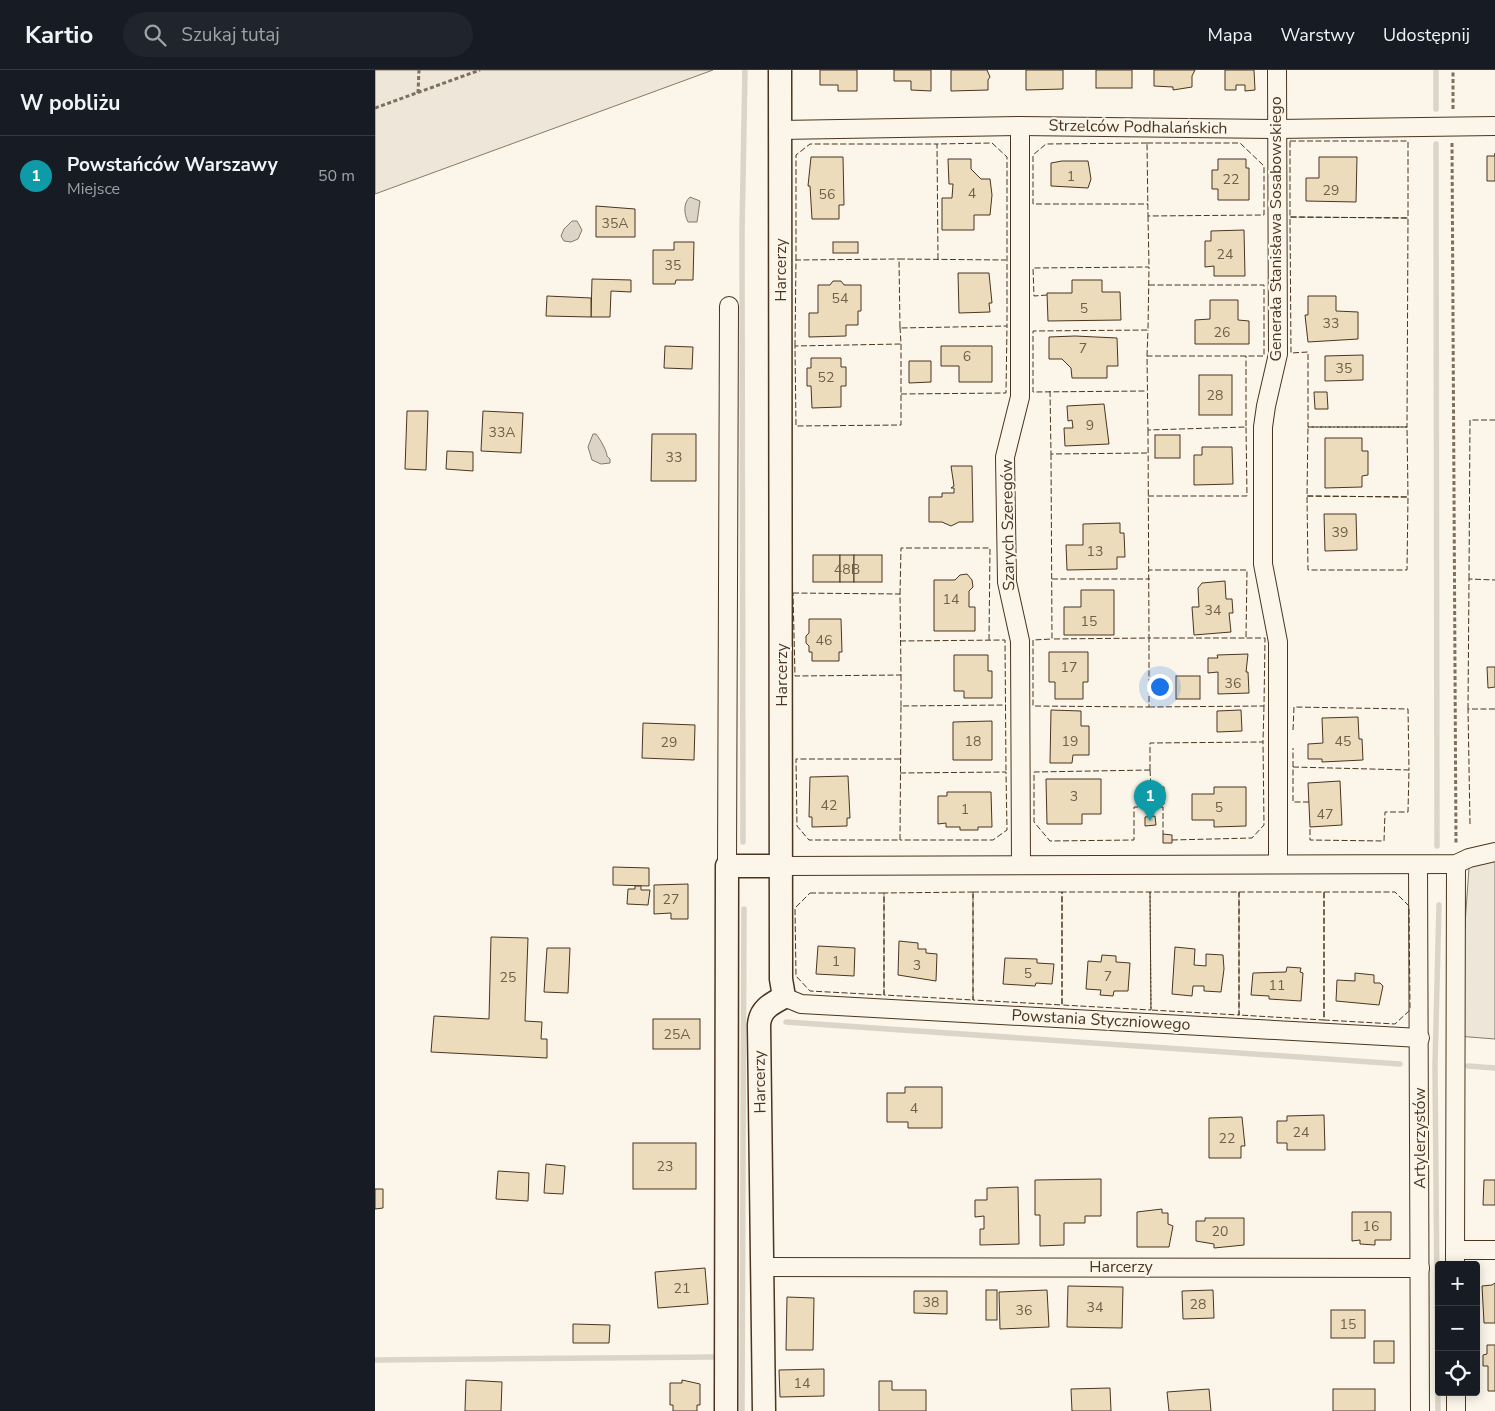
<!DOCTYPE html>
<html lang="pl">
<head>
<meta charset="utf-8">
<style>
  body { margin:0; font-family:"Nunito Sans",sans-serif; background:#20242c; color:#f1f3f6 }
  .controls { position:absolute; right:15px; bottom:15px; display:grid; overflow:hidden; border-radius:5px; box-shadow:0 2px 12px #0003 }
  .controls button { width:45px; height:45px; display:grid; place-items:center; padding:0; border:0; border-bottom:1px solid #363941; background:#171b24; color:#f1f3f6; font:25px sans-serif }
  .you { position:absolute; left:784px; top:616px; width:18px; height:18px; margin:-12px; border:4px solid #fff; border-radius:50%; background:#1a73e8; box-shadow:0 0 0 8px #1a73e833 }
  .badge { display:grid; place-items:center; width:32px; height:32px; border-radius:50%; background:#db2777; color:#fff; font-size:16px; font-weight:700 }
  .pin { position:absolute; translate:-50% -41px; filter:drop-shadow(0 1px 2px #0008) }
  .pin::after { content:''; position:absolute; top:26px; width:18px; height:15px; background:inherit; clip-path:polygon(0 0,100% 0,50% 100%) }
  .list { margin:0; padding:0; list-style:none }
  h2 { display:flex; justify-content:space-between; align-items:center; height:65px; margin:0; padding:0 20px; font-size:21px }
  h2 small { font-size:16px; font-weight:400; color:#9ea1a6 }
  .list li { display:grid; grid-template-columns:32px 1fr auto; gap:15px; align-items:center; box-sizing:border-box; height:80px; padding:0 20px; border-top:1px solid #363941 }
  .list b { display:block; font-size:19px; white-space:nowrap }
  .list p { margin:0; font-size:16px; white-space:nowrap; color:#9ea1a6 }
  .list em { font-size:16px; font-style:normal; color:#9ea1a6 }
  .icon { flex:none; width:28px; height:28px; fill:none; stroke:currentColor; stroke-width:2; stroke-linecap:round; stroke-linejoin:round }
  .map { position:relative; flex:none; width:1120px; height:1341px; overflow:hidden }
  header { display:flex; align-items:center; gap:30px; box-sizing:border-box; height:70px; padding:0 25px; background:#171b24; border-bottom:1px solid #363941 }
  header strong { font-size:24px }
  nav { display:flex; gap:28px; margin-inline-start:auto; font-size:18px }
  .search { width:350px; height:45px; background:#20242c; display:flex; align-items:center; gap:12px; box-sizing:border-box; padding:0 18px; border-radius:28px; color:#9ea1a6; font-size:19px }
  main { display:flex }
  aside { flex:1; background:#171b24 }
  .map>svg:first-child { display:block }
  .green { fill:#ede6d9; stroke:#887966 }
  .water { fill:#dcd4c6; stroke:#887966 }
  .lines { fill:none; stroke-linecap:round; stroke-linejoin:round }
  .stream { stroke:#dcd4c6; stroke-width:5.5 }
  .building { fill:#ecdcbc; stroke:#4a3520 }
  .minor-casing { stroke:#4a3520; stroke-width:20 }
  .tertiary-casing { stroke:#4a3520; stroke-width:25 }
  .path { stroke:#7f6f5c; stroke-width:3; stroke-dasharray:4 2.5; stroke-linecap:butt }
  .minor { stroke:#fbf6e9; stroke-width:18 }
  .tertiary { stroke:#fbf6e9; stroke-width:22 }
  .fence { stroke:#4a3520; stroke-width:1; stroke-dasharray:6 2.5; stroke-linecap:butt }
  .labels { text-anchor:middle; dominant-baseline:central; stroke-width:4; stroke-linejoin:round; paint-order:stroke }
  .number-label { font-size:14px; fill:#725f47 }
  .street-label { font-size:16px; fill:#4a3520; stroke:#fbf6e9 }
</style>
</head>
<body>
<header>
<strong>Kartio</strong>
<div class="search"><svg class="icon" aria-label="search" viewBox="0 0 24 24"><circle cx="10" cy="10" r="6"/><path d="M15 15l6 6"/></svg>Szukaj tutaj</div>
<nav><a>Mapa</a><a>Warstwy</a><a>Udostępnij</a></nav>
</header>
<main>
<aside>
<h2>W pobliżu<small></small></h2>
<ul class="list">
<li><span class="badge" style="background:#0f9aa8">1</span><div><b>Powstańców Warszawy</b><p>Miejsce</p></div><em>50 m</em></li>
</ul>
</aside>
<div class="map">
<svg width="1120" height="1341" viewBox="0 0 1120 1341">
  <rect width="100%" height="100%" fill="#fbf6e9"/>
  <g class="green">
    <path d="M0 0H338L0 124Z"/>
    <path d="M1095 784 1120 785V969L1082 966Z"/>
  </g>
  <g class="water">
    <path d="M315 127 325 131 322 152H313C309 144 308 133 315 127Z"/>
    <path d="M197 151H202L207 160 203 169 196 172 189 171 186 166 189 159Z"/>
    <path d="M218 364H221C225 369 232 381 232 386L235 389V393L226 394 217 390 213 377Z"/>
  </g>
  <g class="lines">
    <g class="stream">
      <path d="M1061 39V0"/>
      <path d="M1061 74 1062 776"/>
      <path d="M368 772 367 162 370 0"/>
      <path d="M411 952 1025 994"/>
      <path d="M1093 996 1120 998"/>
      <path d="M0 1290 340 1287"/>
      <path d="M367 1341 369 839"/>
      <path d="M1063 1341 1060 995 1064 835"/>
    </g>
  </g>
  <g class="building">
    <path d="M445 0H482V21H463V15H445Z"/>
    <path d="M519 0H556V21L536 20V11H519Z"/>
    <path d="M576 0H612L615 7 613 10V20L576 21Z"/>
    <path d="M651 0H688V19L651 20Z"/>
    <rect x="721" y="0" width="36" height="18"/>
    <path d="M779 0H820L817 6V17L798 20V17L779 16Z"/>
    <path d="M850 0H879L880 20 870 21V15H861V20H850Z"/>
    <path d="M1120 83V111H1112V86H1120Z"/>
    <path d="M436 87H468L469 135H464V149H437L435 116H433Z"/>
    <path d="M944 87H982L981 132 931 131V108H944Z"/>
    <path d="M573 89H596V99L606 109H615L617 125 615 145H599V160H567V128H577L578 114H574Z"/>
    <path d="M843 89H871V98H874V130H843V119H837V100H843Z"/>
    <path d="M687 91H713L716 109 713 118 676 116V93Z"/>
    <path d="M221 136 260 139V167H221Z"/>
    <path d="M869 160 870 206H839V196L830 197V171H836V161Z"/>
    <path d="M299 172H319L318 210H301L300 214H278V180H299Z"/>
    <rect x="458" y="172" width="25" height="11"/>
    <path d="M583 203H614L617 233H614L615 242 584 243Z"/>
    <path d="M217 209 256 210V222L236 221 235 247H216Z"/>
    <path d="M697 210H727V222H745L746 250 673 251 672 223H697Z"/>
    <path d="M458 211H466L469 215H486V241H483V255H471V266L434 267V243H443V215H455Z"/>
    <path d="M172 226 216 228V247L171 246Z"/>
    <path d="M933 226H961V241L983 242V269L933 272 930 245H933Z"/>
    <path d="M835 230H863V250L874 251V274H820V250L835 249Z"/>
    <path d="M700 266 742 268 743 296H732V308H697L696 298 687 289H674V267Z"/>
    <path d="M290 276 318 277 317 299 289 298Z"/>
    <path d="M566 276H617V312H584V296H566Z"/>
    <path d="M988 285V310L950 311V286Z"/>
    <path d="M436 288H466V297H471V316H466V337L437 338 436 316H432V298H436Z"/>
    <path d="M534 291H556V312L534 313Z"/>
    <rect x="824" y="305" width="33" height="40"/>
    <path d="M939 322H952L953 339H940Z"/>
    <path d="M729 334 734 374 690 376 689 358H698L697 350 693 351 692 336Z"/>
    <path d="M32 341H53L51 400 30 399Z"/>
    <path d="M108 341 148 343 146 383 106 381Z"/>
    <path d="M277 364H321V411H276Z"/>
    <rect x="780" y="365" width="25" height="23"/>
    <path d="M950 368H987V381H993V405L987 406V417L950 418Z"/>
    <path d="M827 377H857L858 414 819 415V385H827Z"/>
    <path d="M72 381 98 382V401L71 399Z"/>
    <path d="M576 396H597L598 452H584L576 456 567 452H554V427H567V423H579V418H576L579 416Z"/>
    <path d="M949 444H981L982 480 950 481Z"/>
    <path d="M745 453V463H749L750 487H742V499L692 500 691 475H708V454Z"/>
    <rect x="438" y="485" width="27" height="27"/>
    <rect x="465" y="485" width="14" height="27"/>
    <rect x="479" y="485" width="28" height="27"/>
    <path d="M592 504 597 510 598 517 594 521V537H600V561H559V510H580L585 505Z"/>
    <path d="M850 511 851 529H857L858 543H854L856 562 819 565 817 537H824L823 518 827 513Z"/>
    <path d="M706 520H739V565H689V537H706Z"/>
    <path d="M434 549H466L467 582H464V591H437V582H434V576L431 573V566L434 563Z"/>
    <path d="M674 582H713V612H708V629H680V612H674Z"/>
    <path d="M873 584 871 602H873L874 623 843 624V602L833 603V588H843L842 585Z"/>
    <path d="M579 585H613V601H617V628H589V621H579Z"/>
    <path d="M1112 597H1120V617L1113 618Z"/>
    <rect x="801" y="606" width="24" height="23"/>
    <path d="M676 640 706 641V656H714V685H698L697 693H675Z"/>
    <path d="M866 640 867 661 842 662V641Z"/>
    <path d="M983 647 984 669H987L988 690 947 692V689H933V674L948 673 947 648Z"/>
    <path d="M617 651V690H578V652Z"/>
    <path d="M268 653 320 655 319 690 267 688Z"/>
    <path d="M473 706 475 748H472V756L437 757V747H434L435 707Z"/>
    <path d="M671 709H726V744H707V754H672Z"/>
    <path d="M965 711 967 755 935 757 933 713Z"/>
    <path d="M777 717H789V734H778Z"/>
    <path d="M839 717H871V756L839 757V750H817V724H839Z"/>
    <path d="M572 722H616L617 757H603V760H585V757H571V753L563 754V726H572Z"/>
    <path d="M780 746 781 755 770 756V747Z"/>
    <path d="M788 764 797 765V773H788Z"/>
    <path d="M238 797 274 798V816L238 815Z"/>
    <path d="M313 814V849H296V843L279 844V815Z"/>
    <path d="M260 816H266V820H275L273 835 252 834 253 819H260Z"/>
    <path d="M116 867 153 868 150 951 167 952 166 969H172V988L56 982 59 946 114 949Z"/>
    <path d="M524 871 543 873V879H551V883L562 884 561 911 523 905Z"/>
    <path d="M443 876 480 878 479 906 441 904Z"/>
    <path d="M800 877 820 879 819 895 831 896V884L848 885 849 899 846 922 829 921V916H818L817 926 797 924Z"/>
    <path d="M172 878H195L193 923 169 922Z"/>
    <path d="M727 885 741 886V892L755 893 753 921H739L738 926 725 925 726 920 711 919 713 891 726 892Z"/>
    <path d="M630 888 662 889V893L679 894 677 914 661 913 660 916 628 914Z"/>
    <path d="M912 897 926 898 925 902 928 903 926 931 894 929V926L876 925 878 903 911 902Z"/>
    <path d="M980 903 999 905V913H1005L1008 916 1004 935 961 931 962 910 980 911Z"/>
    <rect x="278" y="949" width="47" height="30"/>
    <path d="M530 1017H567V1058H533V1052H512V1023H530Z"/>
    <path d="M949 1045 950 1080H912V1073H902V1051H912V1046Z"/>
    <path d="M867 1047 870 1076H866V1088H834V1048Z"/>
    <rect x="258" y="1073" width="63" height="46"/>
    <path d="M171 1094 190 1096 188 1124 169 1123Z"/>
    <path d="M123 1101 154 1103 153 1131 121 1129Z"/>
    <path d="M726 1109V1146H710V1153H689V1175L665 1176V1145H660V1110Z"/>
    <path d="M1109 1110H1120V1135H1108Z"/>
    <path d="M643 1117 644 1174 605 1175V1159H609V1146L600 1147V1130H612V1118Z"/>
    <path d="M0 1119H8V1138L0 1139Z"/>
    <path d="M787 1139V1143H793V1154L798 1156 794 1177H762V1142Z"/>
    <path d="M977 1142H1016V1170H1000V1175L985 1174V1170L977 1171Z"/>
    <path d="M830 1148H869V1175L839 1178V1174L821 1171V1151H830Z"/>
    <path d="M330 1198 333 1234 283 1238 280 1202Z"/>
    <path d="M1120 1213V1253H1109L1107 1216 1117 1215Z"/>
    <path d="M693 1216 748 1217 747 1258 692 1257Z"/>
    <rect x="611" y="1220" width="11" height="30"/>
    <path d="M672 1220 674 1257 625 1259 624 1222Z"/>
    <path d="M838 1220 839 1248 808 1249 807 1221Z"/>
    <path d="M539 1221H572V1244L539 1243Z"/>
    <path d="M412 1227 439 1228 438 1280H411Z"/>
    <rect x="956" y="1240" width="34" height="28"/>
    <path d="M198 1254 235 1255 234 1273H198Z"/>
    <rect x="999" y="1271" width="20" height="22"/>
    <path d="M1112 1275H1120V1321H1113V1296H1108V1285L1112 1284Z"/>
    <path d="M449 1299V1326L405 1327 404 1300Z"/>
    <path d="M91 1310 127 1312 126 1341H90Z"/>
    <path d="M307 1310 325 1314V1335H322V1341H298V1335H295V1313H307Z"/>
    <path d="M504 1311H517V1320H551V1341H504Z"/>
    <path d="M735 1318 736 1341H697L696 1319Z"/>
    <path d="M834 1319 836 1341H794L792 1322Z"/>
    <rect x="958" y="1319" width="42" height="22"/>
  </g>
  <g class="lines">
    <defs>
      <g id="minor">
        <path d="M902 0 903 284 891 336 888 357V494L903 572V794"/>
        <path d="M645 56V327L630 387 632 512 645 571 646 795"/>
        <path d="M405 60 645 56 902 59 1120 56"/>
        <path d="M1043 795 1045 1341"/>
        <path d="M352 796 354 236"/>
        <path d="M407 796 1081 794 1094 788 1120 782"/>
        <path d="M409 927 426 934 1045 968"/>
        <path d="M1080 1180H1120"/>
        <path d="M1080 1195 1081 794"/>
        <path d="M388 1197 1045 1198"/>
        <path d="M1081 1322V1341"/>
      </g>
      <g id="tertiary">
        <path d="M351 1341 352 796H407"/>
        <path d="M389 1341 384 955C385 939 396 934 409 927L406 909 405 0"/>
      </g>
    </defs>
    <use href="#minor" class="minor-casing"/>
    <use href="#tertiary" class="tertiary-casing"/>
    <g class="path">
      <path d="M43 23 44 0"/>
      <path d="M0 38 105 0"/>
      <path d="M1078 39V0"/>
      <path d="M1077 73 1081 774"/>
    </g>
    <use href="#minor" class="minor"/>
    <use href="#tertiary" class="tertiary"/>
    <g class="fence">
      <path d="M915 71H1033V148L915 147Z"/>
      <path d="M772 73H865L889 96V145L773 146Z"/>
      <path d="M772 73 671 74 658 85V134H773"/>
      <path d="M773 146 774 197"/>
      <path d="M915 147 1033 148 1032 357H933V282L916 283Z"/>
      <path d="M563 189 562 74 617 73 632 87V256L525 258 524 189 631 190"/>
      <path d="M421 190V85L435 74H562"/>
      <path d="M774 215H889V286H772L773 360 871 357V286"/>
      <path d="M672 225 659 226 658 198 774 197 773 260 658 261V322L772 321"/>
      <path d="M525 257 526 274"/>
      <path d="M526 274V355L421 356 420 276Z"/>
      <path d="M420 276 421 190 524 189"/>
      <path d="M772 286 773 260"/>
      <path d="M675 321 676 384 773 383"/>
      <path d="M526 324 631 323 632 256"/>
      <path d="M933 357H1032L1033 427 932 426Z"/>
      <path d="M773 360 774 568H871L872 500H774"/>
      <path d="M676 384 677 569 774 568V637L658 636V570L677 569"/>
      <path d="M773 426H872L871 357"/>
      <path d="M932 426 1033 427 1032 500H933Z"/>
      <path d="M677 509H775"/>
      <path d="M1094 509 1095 350H1120"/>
      <path d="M418 523 525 524 526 605 420 606Z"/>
      <path d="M525 524 526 478H615L614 570"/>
      <path d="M525 571 630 570 631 702"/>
      <path d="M526 605V636"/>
      <path d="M774 637 889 636 890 568H871"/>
      <path d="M1093 639 1094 509 1120 510"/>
      <path d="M918 660 919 637 1033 639 1034 700"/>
      <path d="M525 689H421L422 756 434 770H525L526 636 631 635"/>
      <path d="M918 697V678"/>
      <path d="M775 700 777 737H759V770L675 771 659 752V702Z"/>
      <path d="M775 700V673L888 672 889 636"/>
      <path d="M525 703 631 702 632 760 618 770H525"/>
      <path d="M934 732H918V697L1034 700 1033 742H1010L1009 771 935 770V757"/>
      <path d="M777 737H788V764"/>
      <path d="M1095 754 1093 639H1120"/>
      <path d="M797 770 877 768 889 755 888 672"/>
      <path d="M598 822H687V935L598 930Z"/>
      <path d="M598 822V930L509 925V823Z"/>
      <path d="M775 822 776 940 864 945V822H687V935L776 940 775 822"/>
      <path d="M864 822H949V950L864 945Z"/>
      <path d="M949 822H1020L1034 836 1035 940 1020 954 949 950Z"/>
      <path d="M435 823H509V925L435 921 421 906 420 838Z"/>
    </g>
  </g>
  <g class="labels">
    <g class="number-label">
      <text x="696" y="106">1</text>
      <text x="856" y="109">22</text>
      <text x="956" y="120">29</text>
      <text x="597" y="123">4</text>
      <text x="452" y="124">56</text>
      <text x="240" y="153">35A</text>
      <text x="850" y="184">24</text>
      <text x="298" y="195">35</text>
      <text x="465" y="228">54</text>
      <text x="709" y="238">5</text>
      <text x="956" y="253">33</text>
      <text x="847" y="262">26</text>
      <text x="708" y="278">7</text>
      <text x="592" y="286">6</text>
      <text x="969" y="298">35</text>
      <text x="451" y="307">52</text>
      <text x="840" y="325">28</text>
      <text x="715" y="355">9</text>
      <text x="127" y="362">33A</text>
      <text x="299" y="387">33</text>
      <text x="965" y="462">39</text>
      <text x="720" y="481">13</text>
      <text x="472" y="499">48B</text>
      <text x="576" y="529">14</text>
      <text x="838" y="540">34</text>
      <text x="714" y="551">15</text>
      <text x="449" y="570">46</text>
      <text x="694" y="597">17</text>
      <text x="858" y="613">36</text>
      <text x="598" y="671">18</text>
      <text x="695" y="671">19</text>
      <text x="968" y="671">45</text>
      <text x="294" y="672">29</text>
      <text x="699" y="726">3</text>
      <text x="454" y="735">42</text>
      <text x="844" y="737">5</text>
      <text x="590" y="739">1</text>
      <text x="950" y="744">47</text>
      <text x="296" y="829">27</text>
      <text x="461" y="891">1</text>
      <text x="542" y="895">3</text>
      <text x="653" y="903">5</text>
      <text x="733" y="906">7</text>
      <text x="133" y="907">25</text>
      <text x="902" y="915">11</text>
      <text x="302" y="964">25A</text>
      <text x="539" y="1038">4</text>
      <text x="926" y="1062">24</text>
      <text x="852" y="1068">22</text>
      <text x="290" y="1096">23</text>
      <text x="996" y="1156">16</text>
      <text x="845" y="1161">20</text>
      <text x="307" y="1218">21</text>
      <text x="556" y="1232">38</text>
      <text x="823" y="1234">28</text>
      <text x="720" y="1237">34</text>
      <text x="649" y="1240">36</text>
      <text x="973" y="1254">15</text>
      <text x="427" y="1313">14</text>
    </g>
    <g class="street-label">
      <text transform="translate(763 57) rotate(1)">Strzelców Podhalańskich</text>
      <text transform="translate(901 159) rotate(-90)">Generała Stanisława Sosabowskiego</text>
      <text transform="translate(406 200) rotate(-90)">Harcerzy</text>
      <text transform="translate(633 455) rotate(-91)">Szarych Szeregów</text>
      <text transform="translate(407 605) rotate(-90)">Harcerzy</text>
      <text transform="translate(726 950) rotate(3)">Powstania Styczniowego</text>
      <text transform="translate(385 1012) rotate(-91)">Harcerzy</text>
      <text transform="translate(1045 1068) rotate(-90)">Artylerzystów</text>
      <text x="746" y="1197">Harcerzy</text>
    </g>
  </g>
</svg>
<div class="controls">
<button>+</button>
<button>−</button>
<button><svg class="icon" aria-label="locate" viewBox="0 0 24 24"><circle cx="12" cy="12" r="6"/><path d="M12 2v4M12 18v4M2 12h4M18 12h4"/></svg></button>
</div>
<div class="you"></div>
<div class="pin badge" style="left:775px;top:751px;background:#0f9aa8">1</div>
</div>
</main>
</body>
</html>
